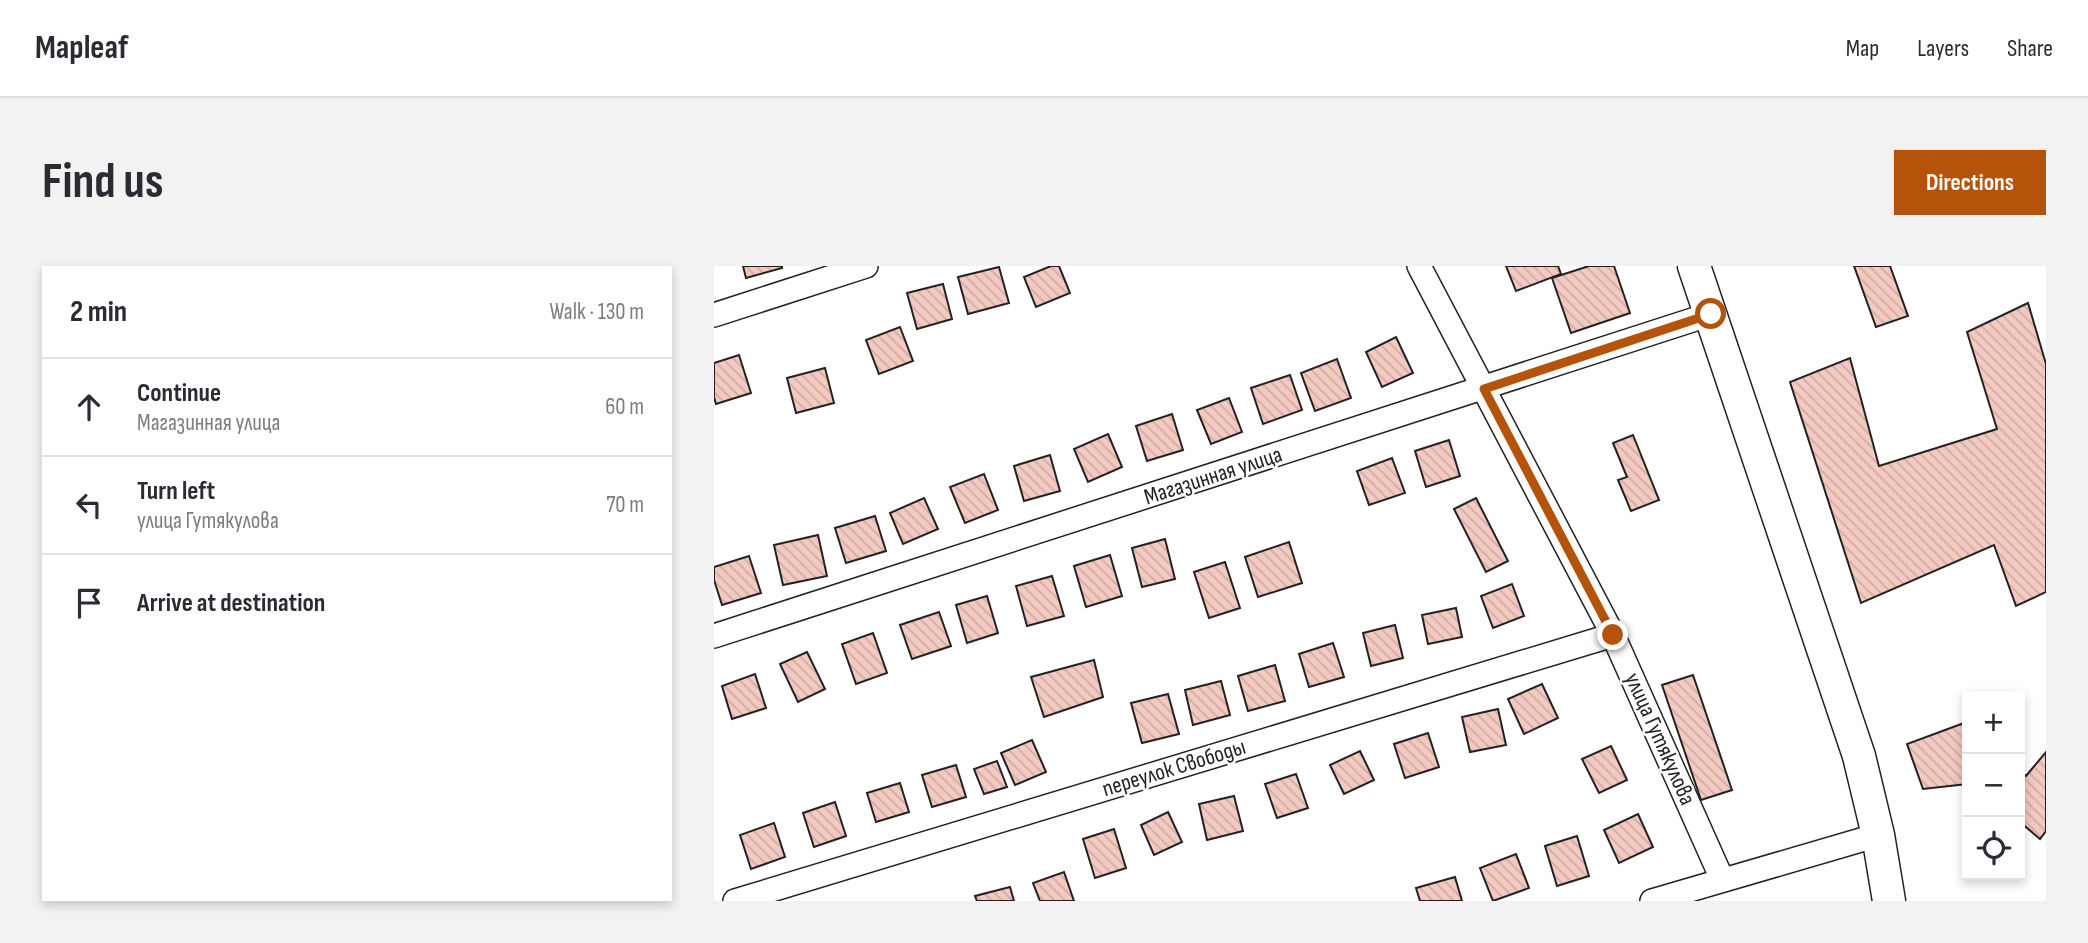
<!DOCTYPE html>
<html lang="en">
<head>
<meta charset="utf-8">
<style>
  body { margin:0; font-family:"Sofia Sans Condensed",sans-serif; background:#f2f2f3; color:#2b2b33 }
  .controls { position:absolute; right:21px; bottom:21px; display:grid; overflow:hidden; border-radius:0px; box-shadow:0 4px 10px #0003 }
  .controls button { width:63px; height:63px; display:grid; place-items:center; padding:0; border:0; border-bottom:2px solid #e1e1e2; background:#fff; color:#2b2b33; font:35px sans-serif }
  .stop { position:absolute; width:21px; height:21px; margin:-16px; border:5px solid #b45309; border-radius:50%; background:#fff }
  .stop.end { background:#b45309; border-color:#fff; box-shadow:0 2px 7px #0008 }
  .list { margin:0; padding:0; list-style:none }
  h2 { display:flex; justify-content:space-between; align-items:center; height:91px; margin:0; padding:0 28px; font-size:30px }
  h2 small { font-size:23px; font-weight:400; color:#7c7c81 }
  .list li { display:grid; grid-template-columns:46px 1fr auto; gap:21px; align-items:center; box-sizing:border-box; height:98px; padding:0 28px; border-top:2px solid #e1e1e2 }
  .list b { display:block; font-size:26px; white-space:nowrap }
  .list p { margin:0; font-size:23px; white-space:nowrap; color:#7c7c81 }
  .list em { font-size:23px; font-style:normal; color:#7c7c81 }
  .icon { flex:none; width:38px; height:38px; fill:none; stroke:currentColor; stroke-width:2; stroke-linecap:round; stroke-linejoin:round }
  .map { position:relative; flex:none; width:1332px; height:635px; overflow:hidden; border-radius:0px }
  header { display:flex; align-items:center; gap:42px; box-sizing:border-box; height:98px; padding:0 35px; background:#fff; border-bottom:2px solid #e1e1e2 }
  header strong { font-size:33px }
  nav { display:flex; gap:38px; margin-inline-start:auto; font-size:24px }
  .intro { display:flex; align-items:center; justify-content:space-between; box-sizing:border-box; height:168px; padding:0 42px }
  h1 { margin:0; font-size:49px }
  .button { padding:18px 32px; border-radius:0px; background:#b45309; color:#fff; font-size:24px; font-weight:700 }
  main { display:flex; gap:42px; padding:0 42px }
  aside { flex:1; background:#fff; border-radius:0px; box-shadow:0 4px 10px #0003 }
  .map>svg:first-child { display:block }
  .building { fill:url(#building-back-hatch); stroke:#222; stroke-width:2 }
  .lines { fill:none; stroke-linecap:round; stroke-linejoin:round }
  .minor-casing { stroke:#222; stroke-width:26 }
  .secondary-casing { stroke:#222; stroke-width:35 }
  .minor { stroke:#fff; stroke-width:23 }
  .secondary { stroke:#fff; stroke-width:32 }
  .route { stroke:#b45309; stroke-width:9 }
  .labels { text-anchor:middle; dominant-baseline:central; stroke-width:5; stroke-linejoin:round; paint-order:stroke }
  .street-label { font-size:23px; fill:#222; stroke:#fff }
</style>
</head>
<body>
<header>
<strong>Mapleaf</strong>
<nav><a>Map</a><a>Layers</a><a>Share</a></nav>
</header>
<div class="intro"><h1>Find us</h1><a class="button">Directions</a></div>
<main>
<aside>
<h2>2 min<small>Walk · 130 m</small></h2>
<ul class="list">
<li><svg class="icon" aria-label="ahead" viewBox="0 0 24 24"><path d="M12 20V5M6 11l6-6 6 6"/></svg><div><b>Continue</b><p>Магазинная улица</p></div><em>60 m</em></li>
<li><svg class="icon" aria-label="left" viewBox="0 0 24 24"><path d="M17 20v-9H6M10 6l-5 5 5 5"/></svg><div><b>Turn left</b><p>улица Гутякулова</p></div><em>70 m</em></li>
<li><svg class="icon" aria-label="arrive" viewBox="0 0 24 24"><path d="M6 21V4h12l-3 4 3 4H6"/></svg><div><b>Arrive at destination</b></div></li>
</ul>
</aside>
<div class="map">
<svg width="1332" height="635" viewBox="0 0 1332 635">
  <defs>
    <pattern id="building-back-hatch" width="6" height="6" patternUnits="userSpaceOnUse" patternTransform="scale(1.75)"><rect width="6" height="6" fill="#f3c9c0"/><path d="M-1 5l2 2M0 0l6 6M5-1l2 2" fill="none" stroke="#d0aca5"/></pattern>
  </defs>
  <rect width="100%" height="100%" fill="#fff"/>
  <g class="building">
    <path d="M29 0H68V2L32 12Z"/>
    <path d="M337 0H345L356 27 322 41 310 11Z"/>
    <path d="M792 0H844L847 8 802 25Z"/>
    <path d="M875 0H900L916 47 857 67 838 12Z"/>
    <path d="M1140 0H1176L1194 50 1162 61Z"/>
    <path d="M285 1 295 37 254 48 244 11Z"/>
    <path d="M229 18 238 53 203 63 193 27Z"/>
    <path d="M1314 37 1332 98V326L1302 340 1280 279 1147 337 1076 116 1136 92 1165 200 1283 163 1253 66Z"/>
    <path d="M186 61 199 95 165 108 152 74Z"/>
    <path d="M682 71 699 107 668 121 652 86Z"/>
    <path d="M25 89 37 127 2 138 0 131V97Z"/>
    <path d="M623 93 637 132 601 145 587 107Z"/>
    <path d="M111 102 120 137 82 147 73 112Z"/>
    <path d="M576 109 588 144 549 158 537 122Z"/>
    <path d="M515 132 528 166 497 178 483 144Z"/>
    <path d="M458 148 469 184 433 195 422 160Z"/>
    <path d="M394 168 408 201 374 216 360 183Z"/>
    <path d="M919 169 945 234 917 245 904 214 913 211 899 177Z"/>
    <path d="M735 174 746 210 712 221 701 185Z"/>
    <path d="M336 189 346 225 310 235 300 200Z"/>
    <path d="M678 192 691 227 655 239 643 205Z"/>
    <path d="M270 208 284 244 251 257 236 221Z"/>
    <path d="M210 232 224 263 189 278 176 247Z"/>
    <path d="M762 232 794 295 772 306 740 243Z"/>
    <path d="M161 250 172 285 132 297 121 262Z"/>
    <path d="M104 269 113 310 69 319 60 279Z"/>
    <path d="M451 273 461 313 428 321 418 282Z"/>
    <path d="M575 276 588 317 544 331 531 291Z"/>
    <path d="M396 289 408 330 372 341 360 300Z"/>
    <path d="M35 290 47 327 8 339 0 314V301Z"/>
    <path d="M511 296 526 342 495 352 480 306Z"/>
    <path d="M338 310 350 350 313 360 302 320Z"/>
    <path d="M798 318 810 350 779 362 767 330Z"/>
    <path d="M273 330 284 367 253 377 242 339Z"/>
    <path d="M742 342 748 371 714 378 708 349Z"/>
    <path d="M225 346 237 380 198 393 186 359Z"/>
    <path d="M681 359 689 392 657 400 649 367Z"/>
    <path d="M159 367 173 407 142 418 128 378Z"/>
    <path d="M619 377 630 411 595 421 585 388Z"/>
    <path d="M93 386 111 423 84 436 66 398Z"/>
    <path d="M380 394 389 431 330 451 317 411Z"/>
    <path d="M561 399 571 435 534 445 524 410Z"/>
    <path d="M41 408 52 442 18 453 8 420Z"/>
    <path d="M979 409 1018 524 987 534 948 419Z"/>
    <path d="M507 415 516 449 479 459 471 424Z"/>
    <path d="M828 418 844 452 810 468 794 433Z"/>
    <path d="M454 428 465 468 428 477 417 437Z"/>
    <path d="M784 443 792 479 756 486 748 451Z"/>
    <path d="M1250 457 1253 460V518L1209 523 1193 478Z"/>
    <path d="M714 467 725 501 691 512 680 478Z"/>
    <path d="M318 474 332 506 301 519 287 487Z"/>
    <path d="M897 480 913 514 885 527 868 493Z"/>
    <path d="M646 485 660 514 630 528 616 499Z"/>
    <path d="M1332 486V565L1326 573 1306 556V504L1312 510Z"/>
    <path d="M283 495 293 521 270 528 260 503Z"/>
    <path d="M242 499 252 531 218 541 208 509Z"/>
    <path d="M582 508 594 542 563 552 551 518Z"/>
    <path d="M186 517 195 546 162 556 153 527Z"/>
    <path d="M520 530 529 565 493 574 485 538Z"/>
    <path d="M121 536 132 570 100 581 89 547Z"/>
    <path d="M454 546 468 576 440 589 427 559Z"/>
    <path d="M924 548 939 581 905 597 890 564Z"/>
    <path d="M60 557 71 591 37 603 26 569Z"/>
    <path d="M400 563 412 602 381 612 369 573Z"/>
    <path d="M863 570 875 610 843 620 831 580Z"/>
    <path d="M802 588 815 622 779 635 766 602Z"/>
    <path d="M350 606 360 635H326L319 617Z"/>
    <path d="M741 611 748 635H706L702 622Z"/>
    <path d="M296 621 300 635H263L261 630Z"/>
  </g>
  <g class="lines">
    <defs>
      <g id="minor">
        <path d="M705 0 899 369 1008 613"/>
        <path d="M0 49 152 0"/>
        <path d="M0 370 997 48"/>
        <path d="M21 635 899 369"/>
        <path d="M938 635 1164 569"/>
      </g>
      <path id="secondary" d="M980 0 1145 490 1164 569 1175 635"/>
    </defs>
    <use href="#minor" class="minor-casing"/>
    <use href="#secondary" class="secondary-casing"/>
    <use href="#minor" class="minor"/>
    <use href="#secondary" class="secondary"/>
  </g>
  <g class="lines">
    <path class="route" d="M899 369 770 123 997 48"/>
  </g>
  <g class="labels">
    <g class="street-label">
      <text transform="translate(499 210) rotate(-18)">Магазинная улица</text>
      <text transform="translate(946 473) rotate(66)">улица Гутякулова</text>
      <text transform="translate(460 502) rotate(-17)">переулок Свободы</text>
    </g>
  </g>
</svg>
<div class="controls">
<button>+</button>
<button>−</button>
<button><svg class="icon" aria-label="locate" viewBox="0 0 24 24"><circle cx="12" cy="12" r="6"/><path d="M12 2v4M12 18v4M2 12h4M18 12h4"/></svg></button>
</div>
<div class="stop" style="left:997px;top:48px"></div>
<div class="stop end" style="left:899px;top:369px"></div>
</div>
</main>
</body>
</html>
